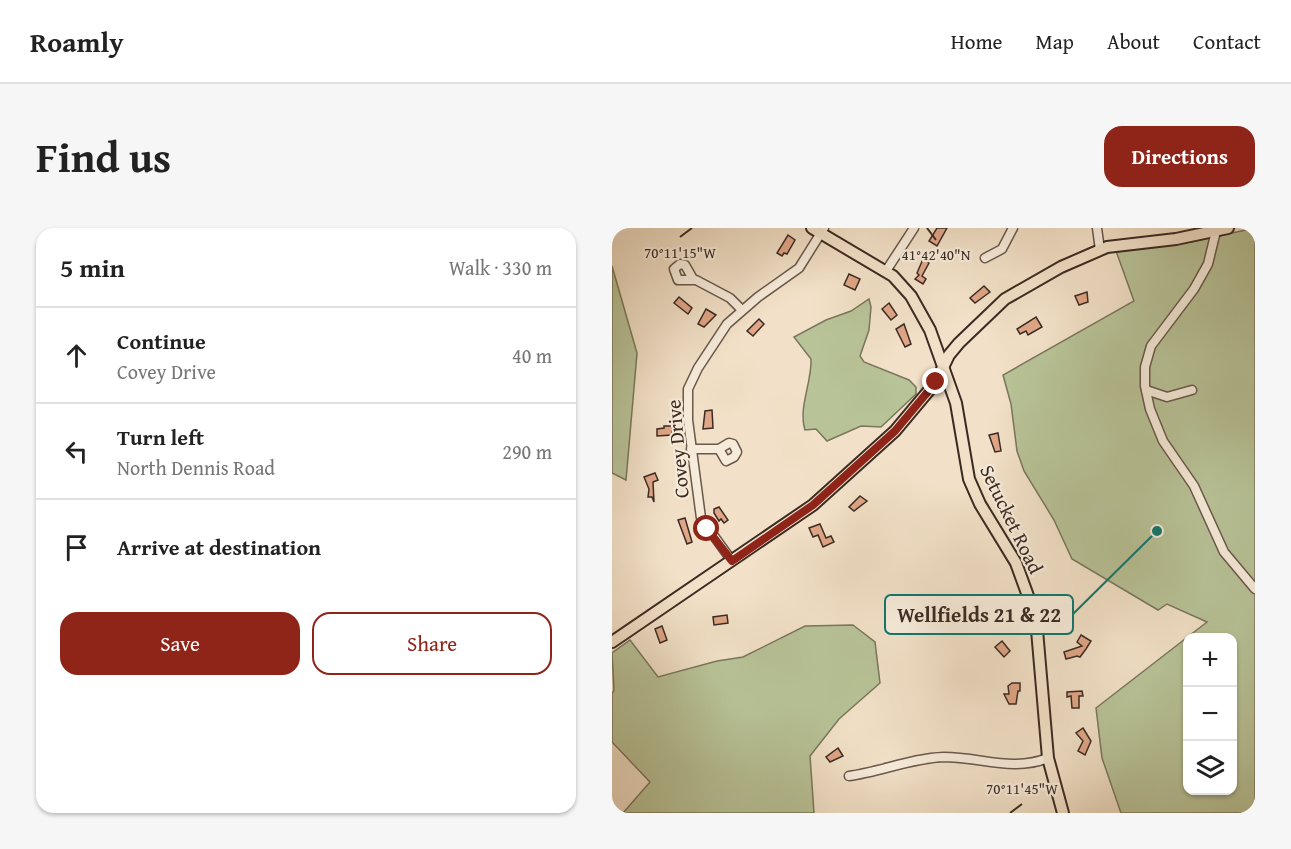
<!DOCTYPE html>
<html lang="en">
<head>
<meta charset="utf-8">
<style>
  body { margin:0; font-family:"Gentium Book Plus",serif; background:#f6f6f6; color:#222 }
  .controls { position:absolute; right:18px; bottom:18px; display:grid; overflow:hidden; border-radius:12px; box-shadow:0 2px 4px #0004 }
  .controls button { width:54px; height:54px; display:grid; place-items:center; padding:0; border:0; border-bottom:2px solid #e0e0e0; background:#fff; color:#222; font:30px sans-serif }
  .stop { position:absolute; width:18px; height:18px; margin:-14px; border:4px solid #8f2418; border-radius:50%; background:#fff }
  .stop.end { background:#8f2418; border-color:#fff; box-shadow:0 2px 6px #0008 }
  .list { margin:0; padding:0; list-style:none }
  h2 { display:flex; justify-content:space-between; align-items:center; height:78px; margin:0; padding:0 24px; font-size:26px }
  h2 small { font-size:20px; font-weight:400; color:#767676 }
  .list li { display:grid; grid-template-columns:39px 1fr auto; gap:18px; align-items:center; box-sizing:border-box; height:96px; padding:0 24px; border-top:2px solid #e0e0e0 }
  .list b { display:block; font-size:22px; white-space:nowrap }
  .list p { margin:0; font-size:20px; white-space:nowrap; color:#767676 }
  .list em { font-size:20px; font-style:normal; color:#767676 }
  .actions { display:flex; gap:12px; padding:18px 24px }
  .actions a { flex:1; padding:14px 0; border:2px solid #8f2418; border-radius:18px; text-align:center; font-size:21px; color:#8f2418 }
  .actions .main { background:#8f2418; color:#fff }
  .icon { flex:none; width:33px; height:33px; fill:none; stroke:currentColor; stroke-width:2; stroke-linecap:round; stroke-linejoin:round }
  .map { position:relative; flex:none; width:643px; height:585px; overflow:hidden; border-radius:18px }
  header { display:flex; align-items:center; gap:36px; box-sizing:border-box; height:84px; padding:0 30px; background:#fff; border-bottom:2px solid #e0e0e0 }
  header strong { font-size:28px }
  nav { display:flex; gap:33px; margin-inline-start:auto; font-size:21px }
  .intro { display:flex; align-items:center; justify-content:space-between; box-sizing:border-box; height:144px; padding:0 36px }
  h1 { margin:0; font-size:42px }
  .button { padding:15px 27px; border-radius:18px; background:#8f2418; color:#fff; font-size:21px; font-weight:700 }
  main { display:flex; gap:36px; padding:0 36px }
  aside { flex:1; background:#fff; border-radius:18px; box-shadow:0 2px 4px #0004 }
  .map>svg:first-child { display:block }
  .green { fill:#b8c398; stroke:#7a765e; stroke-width:1.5; fill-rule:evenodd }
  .building { fill:#e0a687; stroke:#3b2a23; stroke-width:1.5 }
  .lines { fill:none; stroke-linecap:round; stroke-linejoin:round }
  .minor-casing { stroke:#69584c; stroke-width:11 }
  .major-casing { stroke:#3b2a23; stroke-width:14 }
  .minor { stroke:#f7ecdb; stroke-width:8 }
  .major { stroke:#f2e1c8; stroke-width:10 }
  .route { stroke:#8f2418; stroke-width:8 }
  .ticks { fill:none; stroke:#3b2a23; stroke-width:2 }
  .labels { text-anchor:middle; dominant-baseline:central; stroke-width:4.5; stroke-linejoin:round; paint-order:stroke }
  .street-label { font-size:20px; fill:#3b2a23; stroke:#f7ecdb }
  .ticks-label { font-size:15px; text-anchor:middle; fill:#3b2a23; stroke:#f7ecdb; stroke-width:4.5; stroke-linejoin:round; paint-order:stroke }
  .leader { fill:none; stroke:#0f766e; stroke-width:2 }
  .callout-dot { fill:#0f766e; stroke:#f7ecdb; stroke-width:2 }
  .callout { fill:#f7ecdb; stroke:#0f766e; stroke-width:2 }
  .callout-label { font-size:21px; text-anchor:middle; font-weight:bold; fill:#3b2a23 }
</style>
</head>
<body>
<header>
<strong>Roamly</strong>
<nav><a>Home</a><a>Map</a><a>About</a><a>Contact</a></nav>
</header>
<div class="intro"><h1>Find us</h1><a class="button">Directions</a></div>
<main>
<aside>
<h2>5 min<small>Walk · 330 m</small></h2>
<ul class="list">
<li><svg class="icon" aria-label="ahead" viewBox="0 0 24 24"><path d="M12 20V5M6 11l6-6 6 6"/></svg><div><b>Continue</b><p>Covey Drive</p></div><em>40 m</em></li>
<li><svg class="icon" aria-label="left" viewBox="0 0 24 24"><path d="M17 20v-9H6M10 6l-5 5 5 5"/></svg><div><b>Turn left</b><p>North Dennis Road</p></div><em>290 m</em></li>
<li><svg class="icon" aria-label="arrive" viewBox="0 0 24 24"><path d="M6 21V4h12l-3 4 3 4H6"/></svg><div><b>Arrive at destination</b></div></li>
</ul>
<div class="actions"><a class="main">Save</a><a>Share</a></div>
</aside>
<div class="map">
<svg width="643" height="585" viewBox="0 0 643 585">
  <rect width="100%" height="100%" fill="#f2e1c8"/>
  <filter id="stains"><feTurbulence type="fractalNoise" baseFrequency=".00333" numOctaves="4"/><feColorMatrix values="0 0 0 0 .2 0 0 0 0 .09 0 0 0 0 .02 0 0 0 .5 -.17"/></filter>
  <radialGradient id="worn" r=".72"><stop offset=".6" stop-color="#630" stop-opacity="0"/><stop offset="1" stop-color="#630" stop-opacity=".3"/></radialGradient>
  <g class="green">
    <path d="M643 0V585H509L490 530 484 480 595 394 555 376 546 382 460 331 442 292 412 243 405 223 399 176 391 147 522 73 504 23 579 14ZM576 410H620V562H576Z"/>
    <path d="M0 38 25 125 14 252 0 245Z"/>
    <path d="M257 71 259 79 257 102 248 128 252 134 297 152 304 159V166L269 199 249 198 215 213 204 201 193 202C186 179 200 155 199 131L182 109 214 92 239 83Z"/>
    <path d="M241 397 263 414 268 455 227 491 198 528 202 585H11L38 554 0 514V466L2 462 0 425 18 412 46 449 105 433 131 429 193 398Z"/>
  </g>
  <g class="building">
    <path d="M325 0H335L325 18 317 13Z"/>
    <path d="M176 7 183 12 175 26 172 25 170 28 165 25Z"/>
    <path d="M311 31 317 35 310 48 314 51 311 56 303 51 307 47 305 45Z"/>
    <path d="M237 46 248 51 243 62 232 57Z"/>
    <path d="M372 58 378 64 363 75 358 70Z"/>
    <path d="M475 64 476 74 467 77 463 68Z"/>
    <path d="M67 69 80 80 76 86 62 75Z"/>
    <path d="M277 75 285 87 279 92 270 81Z"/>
    <path d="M94 81 104 87 92 99 86 96Z"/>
    <path d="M424 89 430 99 416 107 414 103 408 106 405 101Z"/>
    <path d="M147 91 152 96 141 108 135 103Z"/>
    <path d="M292 96 299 116 293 119 284 101Z"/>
    <path d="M100 182 101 200 91 201 93 183Z"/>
    <path d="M52 198H60V207L45 208V201L52 200Z"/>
    <path d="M386 205 389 223 383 224 377 207Z"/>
    <path d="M43 245 46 252 41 254 42 274 40 269H36L37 261 32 249Z"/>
    <path d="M248 268 255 273 242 283 237 279Z"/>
    <path d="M107 279 116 292 112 295 109 291 107 293 102 285V281Z"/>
    <path d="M73 290 80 314 75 316 66 292Z"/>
    <path d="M208 296 214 310 219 308 222 314 211 319 206 307 201 309 197 300Z"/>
    <path d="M115 387 116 395 102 397 101 389Z"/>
    <path d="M50 398 55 412 48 415 43 401Z"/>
    <path d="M469 407 479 413 474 421 468 429 465 428 454 431 452 424 470 418 465 414Z"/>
    <path d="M390 413 398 423 392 429 383 419Z"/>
    <path d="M400 455H408V463H406L404 476H397L392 466H397L396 458Z"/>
    <path d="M470 463 471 468H467V480H460L459 468 455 469V464Z"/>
    <path d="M471 500 479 513 473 527 466 523 471 513 464 505Z"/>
    <path d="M226 520 231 528 218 534 214 529Z"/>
  </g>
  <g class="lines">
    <defs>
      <g id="minor">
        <path d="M485 0 488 22"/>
        <path d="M604 3 596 36 582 61 539 118 533 139V158L538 181 551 213 582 258 612 324 643 361"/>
        <path d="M373 30 390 21 401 0"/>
        <path d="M274 43 302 0"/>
        <path d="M81 51 73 37 68 36 62 41 66 52H84L118 70 130 82"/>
        <path d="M534 162 555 169 580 162"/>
        <path d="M79 221H107L117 215 121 216 125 224 122 229 114 233 107 221"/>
        <path d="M120 333 89 290 76 192V161L86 140 115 96 146 69 187 40 212 0"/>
        <path d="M237 548C268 544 300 530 332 529 369 529 400 544 436 530"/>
      </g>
      <g id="major">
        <path d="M200 0 281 48 299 68 318 102 344 175 357 251 368 276 404 335 420 379 425 402 436 530 451 585"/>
        <path d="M0 414 201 277 283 203 324 154 337 127 347 115 393 71 449 39 495 19 564 11 616 0"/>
      </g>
    </defs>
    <use href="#minor" class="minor-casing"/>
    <use href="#major" class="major-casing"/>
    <use href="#minor" class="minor"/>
    <use href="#major" class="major"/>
  </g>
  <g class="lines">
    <path class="route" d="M95 301 120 333 201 277 283 203 324 154"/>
  </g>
  <path class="ticks" d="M315 0 324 12M68 9 80 0M398 585 410 576"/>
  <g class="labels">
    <g class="street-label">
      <text transform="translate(65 221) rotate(-95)">Covey Drive</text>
      <text transform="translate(400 291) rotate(64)">Setucket Road</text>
    </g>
  </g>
  <g class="ticks-label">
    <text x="68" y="30">70°11'15"W</text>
    <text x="324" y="32">41°42'40"N</text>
    <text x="410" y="566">70°11'45"W</text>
  </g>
  <path class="leader" d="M545 303L461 386"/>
  <circle class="callout-dot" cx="545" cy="303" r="6"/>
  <rect class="callout" x="273" y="367" width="188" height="39" rx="6"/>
  <g class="callout-label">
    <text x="367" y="394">Wellfields 21 &amp; 22</text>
  </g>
  <rect width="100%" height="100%" filter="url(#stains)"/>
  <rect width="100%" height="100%" fill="url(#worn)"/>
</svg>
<div class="controls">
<button>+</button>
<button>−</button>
<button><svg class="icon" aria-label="layers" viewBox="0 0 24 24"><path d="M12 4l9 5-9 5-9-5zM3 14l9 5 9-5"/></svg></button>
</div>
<div class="stop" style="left:95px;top:301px"></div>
<div class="stop end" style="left:324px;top:154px"></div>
</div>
</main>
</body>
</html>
